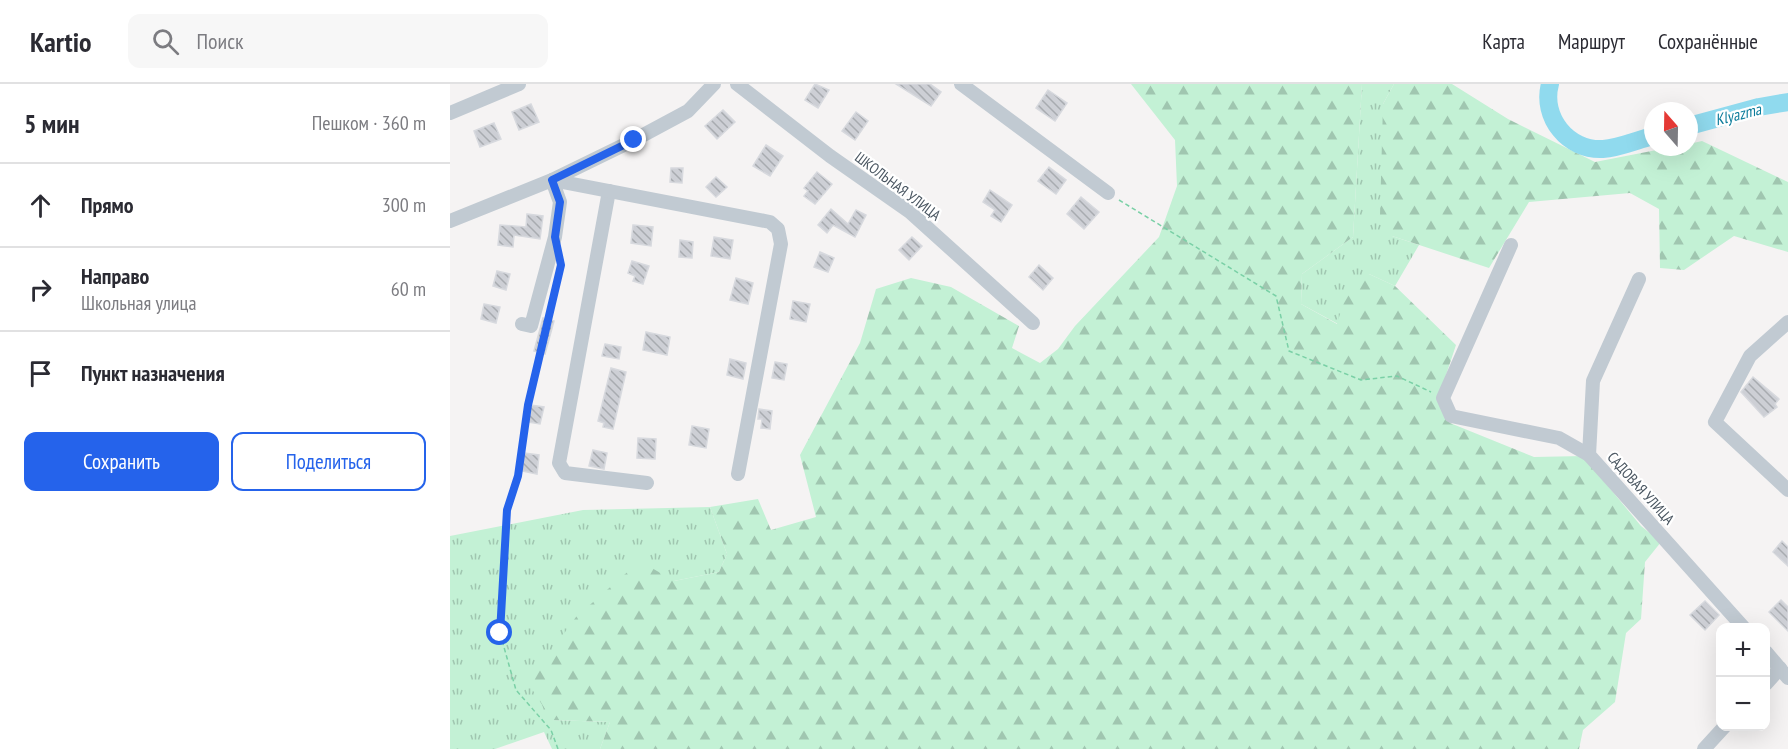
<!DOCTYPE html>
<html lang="ru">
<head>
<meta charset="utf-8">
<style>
  body { margin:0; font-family:"PT Sans Narrow",sans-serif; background:#f7f7f7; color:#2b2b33 }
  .controls { position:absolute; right:18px; bottom:18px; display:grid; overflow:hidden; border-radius:12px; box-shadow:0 6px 24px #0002 }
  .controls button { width:54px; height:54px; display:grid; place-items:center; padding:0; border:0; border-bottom:2px solid #e1e1e2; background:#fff; color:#2b2b33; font:30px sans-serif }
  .compass { position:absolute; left:1194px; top:18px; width:54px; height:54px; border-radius:50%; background:#fff; box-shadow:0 6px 24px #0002; rotate:340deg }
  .stop { position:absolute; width:18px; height:18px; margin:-14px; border:4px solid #2563eb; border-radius:50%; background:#fff }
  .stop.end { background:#2563eb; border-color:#fff; box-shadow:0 2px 6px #0008 }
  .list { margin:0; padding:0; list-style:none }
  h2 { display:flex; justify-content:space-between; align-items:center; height:78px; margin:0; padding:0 24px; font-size:26px }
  h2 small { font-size:20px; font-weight:400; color:#7c7c81 }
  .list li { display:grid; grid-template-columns:39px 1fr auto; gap:18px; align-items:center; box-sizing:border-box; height:84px; padding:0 24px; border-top:2px solid #e1e1e2 }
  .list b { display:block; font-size:22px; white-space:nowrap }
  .list p { margin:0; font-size:20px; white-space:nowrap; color:#7c7c81 }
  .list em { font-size:20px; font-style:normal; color:#7c7c81 }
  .actions { display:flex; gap:12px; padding:18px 24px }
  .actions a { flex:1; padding:14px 0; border:2px solid #2563eb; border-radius:12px; text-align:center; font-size:21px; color:#2563eb }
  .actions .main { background:#2563eb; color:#fff }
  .icon { flex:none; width:33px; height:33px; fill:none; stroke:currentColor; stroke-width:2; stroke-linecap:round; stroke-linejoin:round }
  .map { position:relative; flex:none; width:1338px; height:665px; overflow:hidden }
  header { display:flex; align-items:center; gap:36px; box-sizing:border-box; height:84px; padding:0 30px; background:#fff; border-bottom:2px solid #e1e1e2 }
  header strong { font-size:28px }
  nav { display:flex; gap:33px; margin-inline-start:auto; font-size:21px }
  .search { width:420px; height:54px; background:#f7f7f7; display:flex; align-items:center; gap:15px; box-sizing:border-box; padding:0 21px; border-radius:12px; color:#7c7c81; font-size:22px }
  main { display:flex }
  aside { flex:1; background:#fff }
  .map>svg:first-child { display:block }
  .grass { fill:url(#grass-tufts) }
  .forest { fill:url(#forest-firs) }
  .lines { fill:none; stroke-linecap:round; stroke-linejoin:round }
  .river { stroke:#90daee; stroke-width:18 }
  .building { fill:url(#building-back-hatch); stroke:#d7d9de; stroke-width:1.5 }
  .path { stroke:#7ad0a6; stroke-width:1.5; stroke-dasharray:4.5 3; stroke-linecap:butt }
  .minor { stroke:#c1cad2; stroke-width:14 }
  .route { stroke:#2563eb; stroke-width:8 }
  .labels { text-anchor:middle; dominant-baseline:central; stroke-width:4.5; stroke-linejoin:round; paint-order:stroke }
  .street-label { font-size:15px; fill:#4a5661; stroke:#fff }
  .water-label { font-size:16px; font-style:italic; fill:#0c7c9b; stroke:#fff }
</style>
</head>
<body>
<header>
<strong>Kartio</strong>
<div class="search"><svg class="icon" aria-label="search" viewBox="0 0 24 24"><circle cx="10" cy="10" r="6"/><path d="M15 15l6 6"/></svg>Поиск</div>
<nav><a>Карта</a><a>Маршрут</a><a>Сохранённые</a></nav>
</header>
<main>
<aside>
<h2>5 мин<small>Пешком · 360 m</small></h2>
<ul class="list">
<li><svg class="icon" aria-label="ahead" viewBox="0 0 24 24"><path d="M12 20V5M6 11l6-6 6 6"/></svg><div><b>Прямо</b></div><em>300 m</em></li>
<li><svg class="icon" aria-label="right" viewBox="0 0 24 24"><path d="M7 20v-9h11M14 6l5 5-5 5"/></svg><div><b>Направо</b><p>Школьная улица</p></div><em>60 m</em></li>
<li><svg class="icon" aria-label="arrive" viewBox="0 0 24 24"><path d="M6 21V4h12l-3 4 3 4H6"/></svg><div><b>Пункт назначения</b></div></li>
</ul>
<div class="actions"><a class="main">Сохранить</a><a>Поделиться</a></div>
</aside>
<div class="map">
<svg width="1338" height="665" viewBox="0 0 1338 665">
  <defs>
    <pattern id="grass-tufts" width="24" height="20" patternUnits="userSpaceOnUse" patternTransform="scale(1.5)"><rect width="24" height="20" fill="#c3f1d5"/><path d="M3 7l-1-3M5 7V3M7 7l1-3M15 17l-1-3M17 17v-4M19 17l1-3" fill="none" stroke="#a0c6b0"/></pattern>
    <pattern id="forest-firs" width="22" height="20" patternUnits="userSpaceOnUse" patternTransform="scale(1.5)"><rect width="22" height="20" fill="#c3f1d5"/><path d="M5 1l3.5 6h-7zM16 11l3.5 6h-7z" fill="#a0c6b0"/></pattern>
    <pattern id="building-back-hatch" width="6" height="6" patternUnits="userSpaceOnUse" patternTransform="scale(1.5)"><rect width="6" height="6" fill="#cdcfd5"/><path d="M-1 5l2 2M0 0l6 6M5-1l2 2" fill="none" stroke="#a8abb0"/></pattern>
  </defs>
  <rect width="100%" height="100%" fill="#f5f3f3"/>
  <g class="grass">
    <path d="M912 0H944L933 20 942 152 969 161 945 202 919 190 888 240 851 220 852 190 903 153Z"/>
    <path d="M260 423 277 470 269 488 224 497 102 636 160 638 150 665H102L94 648 45 665H0V452L133 426Z"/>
  </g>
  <g class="forest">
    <path d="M681 0H912L903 153 852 190 851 220 887 240 901 193 919 190 945 202 1006 261 989 312 1000 339 1084 373 1133 372 1191 442 1211 458 1195 478 1191 535 1176 549 1165 618 1133 646 1129 665H150L160 638 102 636 78 599 126 533 190 477 224 497 269 488 277 470 260 423 308 415 321 446 366 433 350 371 410 259 426 205 461 194 501 203 569 242 562 264 590 279 608 265 625 242 709 153 727 102 725 56Z"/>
    <path d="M944 0H1002L1058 35 1145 78 1222 63H1239V60L1252 57 1338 98V168L1284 152 1234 186 1210 184 1209 125 1180 109 1079 118 1039 184 942 152 930 131 933 20Z"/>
  </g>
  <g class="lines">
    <g class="river">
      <path d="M1100 0C1091 33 1118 67 1153 65 1169 64 1187 56 1203 52"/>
      <path d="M1239 42 1309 23 1338 18"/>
    </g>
  </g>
  <g class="building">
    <path d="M365 0 379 6 368 24 355 16Z"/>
    <path d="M446 0H480L491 8 481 22Z"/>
    <path d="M598 6 617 19 605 37 586 24Z"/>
    <path d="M81 20 89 38 69 46 62 28Z"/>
    <path d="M273 26 285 38 267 55 255 42Z"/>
    <path d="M406 28 418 37 405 56 392 47Z"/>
    <path d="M44 39 51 55 30 63 24 47Z"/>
    <path d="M316 61 333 72 320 92 303 82Z"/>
    <path d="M599 83 616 96 606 110 588 97Z"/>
    <path d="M221 84H233L232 99 220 98Z"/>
    <path d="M367 88 382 100 365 120 354 112 358 107 354 104Z"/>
    <path d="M266 93 277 103 266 113 256 103Z"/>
    <path d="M540 106 562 121 551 138 541 132 545 126 533 118Z"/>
    <path d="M631 113 649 128 634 145 617 130Z"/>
    <path d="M381 125 398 140 406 126 416 131 405 153 383 141 377 149 368 141Z"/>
    <path d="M77 130 93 132 90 155 64 151 63 163 48 161 50 141 76 143Z"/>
    <path d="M183 141 203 143 201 162 181 159Z"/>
    <path d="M264 153 283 156 280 175 261 172Z"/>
    <path d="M462 153 472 162 459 176 449 166Z"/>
    <path d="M230 156 243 158 242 174 229 173Z"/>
    <path d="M370 168 384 174 378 188 364 183Z"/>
    <path d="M182 177 199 182 193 200 183 197 185 192 178 189Z"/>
    <path d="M589 181 603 194 593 206 579 193Z"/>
    <path d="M47 187 60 190 56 206 43 202Z"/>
    <path d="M286 194 303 199 298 220 280 216Z"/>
    <path d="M343 217 360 220 356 238 340 235Z"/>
    <path d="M34 220 50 223 46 239 31 235Z"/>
    <path d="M93 234 104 237 95 270 84 267Z"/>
    <path d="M196 248 220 253 217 271 193 266Z"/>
    <path d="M155 260 171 263 169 275 152 272Z"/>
    <path d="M280 275 296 279 293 295 277 291Z"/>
    <path d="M325 278 337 280 334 296 322 294Z"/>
    <path d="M161 284 176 288 163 345 153 343 154 339 148 337Z"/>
    <path d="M1303 293 1329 315 1325 320 1327 323 1314 333 1291 308Z"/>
    <path d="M80 321 94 323 90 340 77 338Z"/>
    <path d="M309 325 322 327 320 345 311 344 312 335H308Z"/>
    <path d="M242 342 259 345 256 364 239 361Z"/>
    <path d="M188 354 206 355 205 375 187 374Z"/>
    <path d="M143 366 157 369 154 385 139 382Z"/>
    <path d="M74 369 89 371 87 390 72 387Z"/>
    <path d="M1332 457 1338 463V482L1323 468Z"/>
    <path d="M1331 516 1338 523V547L1319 528Z"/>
    <path d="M1255 517 1269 531 1255 546 1240 531Z"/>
  </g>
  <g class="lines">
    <g class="path">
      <path d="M669 116 826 212 839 267 911 296 947 292 981 308"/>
      <path d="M108 665 101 646 66 606 50 549 57 426 68 392 78 321 111 179"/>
    </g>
    <g class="minor">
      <path d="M287 0 380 72 460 128 583 239"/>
      <path d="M511 0 658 109"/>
      <path d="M0 29 69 0"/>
      <path d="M159 107 109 379 115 389 197 399"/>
      <path d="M0 137 102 96 184 56 238 27 264 0"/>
      <path d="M1061 161 993 314 1001 332 1109 354 1139 371"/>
      <path d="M1189 195 1143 297 1139 371 1294 544"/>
      <path d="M1338 238 1300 272 1265 338 1338 406"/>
      <path d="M72 240 81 242 105 153 110 118 102 96 320 138 328 145 331 160 288 390"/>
      <path d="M1316 568 1338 594"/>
      <path d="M1316 600 1330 584"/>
      <path d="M1254 665 1275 642"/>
    </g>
  </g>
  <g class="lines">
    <path class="route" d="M50 549 57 426 68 392 78 321 111 181 105 153 110 118 102 96 184 56"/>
  </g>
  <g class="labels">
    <g class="street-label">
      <text transform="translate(448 102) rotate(37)">ШКОЛЬНАЯ УЛИЦА</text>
      <text transform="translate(1191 404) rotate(48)">САДОВАЯ УЛИЦА</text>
    </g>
    <g class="water-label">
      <text transform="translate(1288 30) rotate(-14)">Klyazma</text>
    </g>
  </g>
</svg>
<div class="controls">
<button>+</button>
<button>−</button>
</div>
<svg class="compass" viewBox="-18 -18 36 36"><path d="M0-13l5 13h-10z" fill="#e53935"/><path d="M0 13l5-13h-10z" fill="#7c7c81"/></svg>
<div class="stop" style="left:50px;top:549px"></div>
<div class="stop end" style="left:184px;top:56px"></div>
</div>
</main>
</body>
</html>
